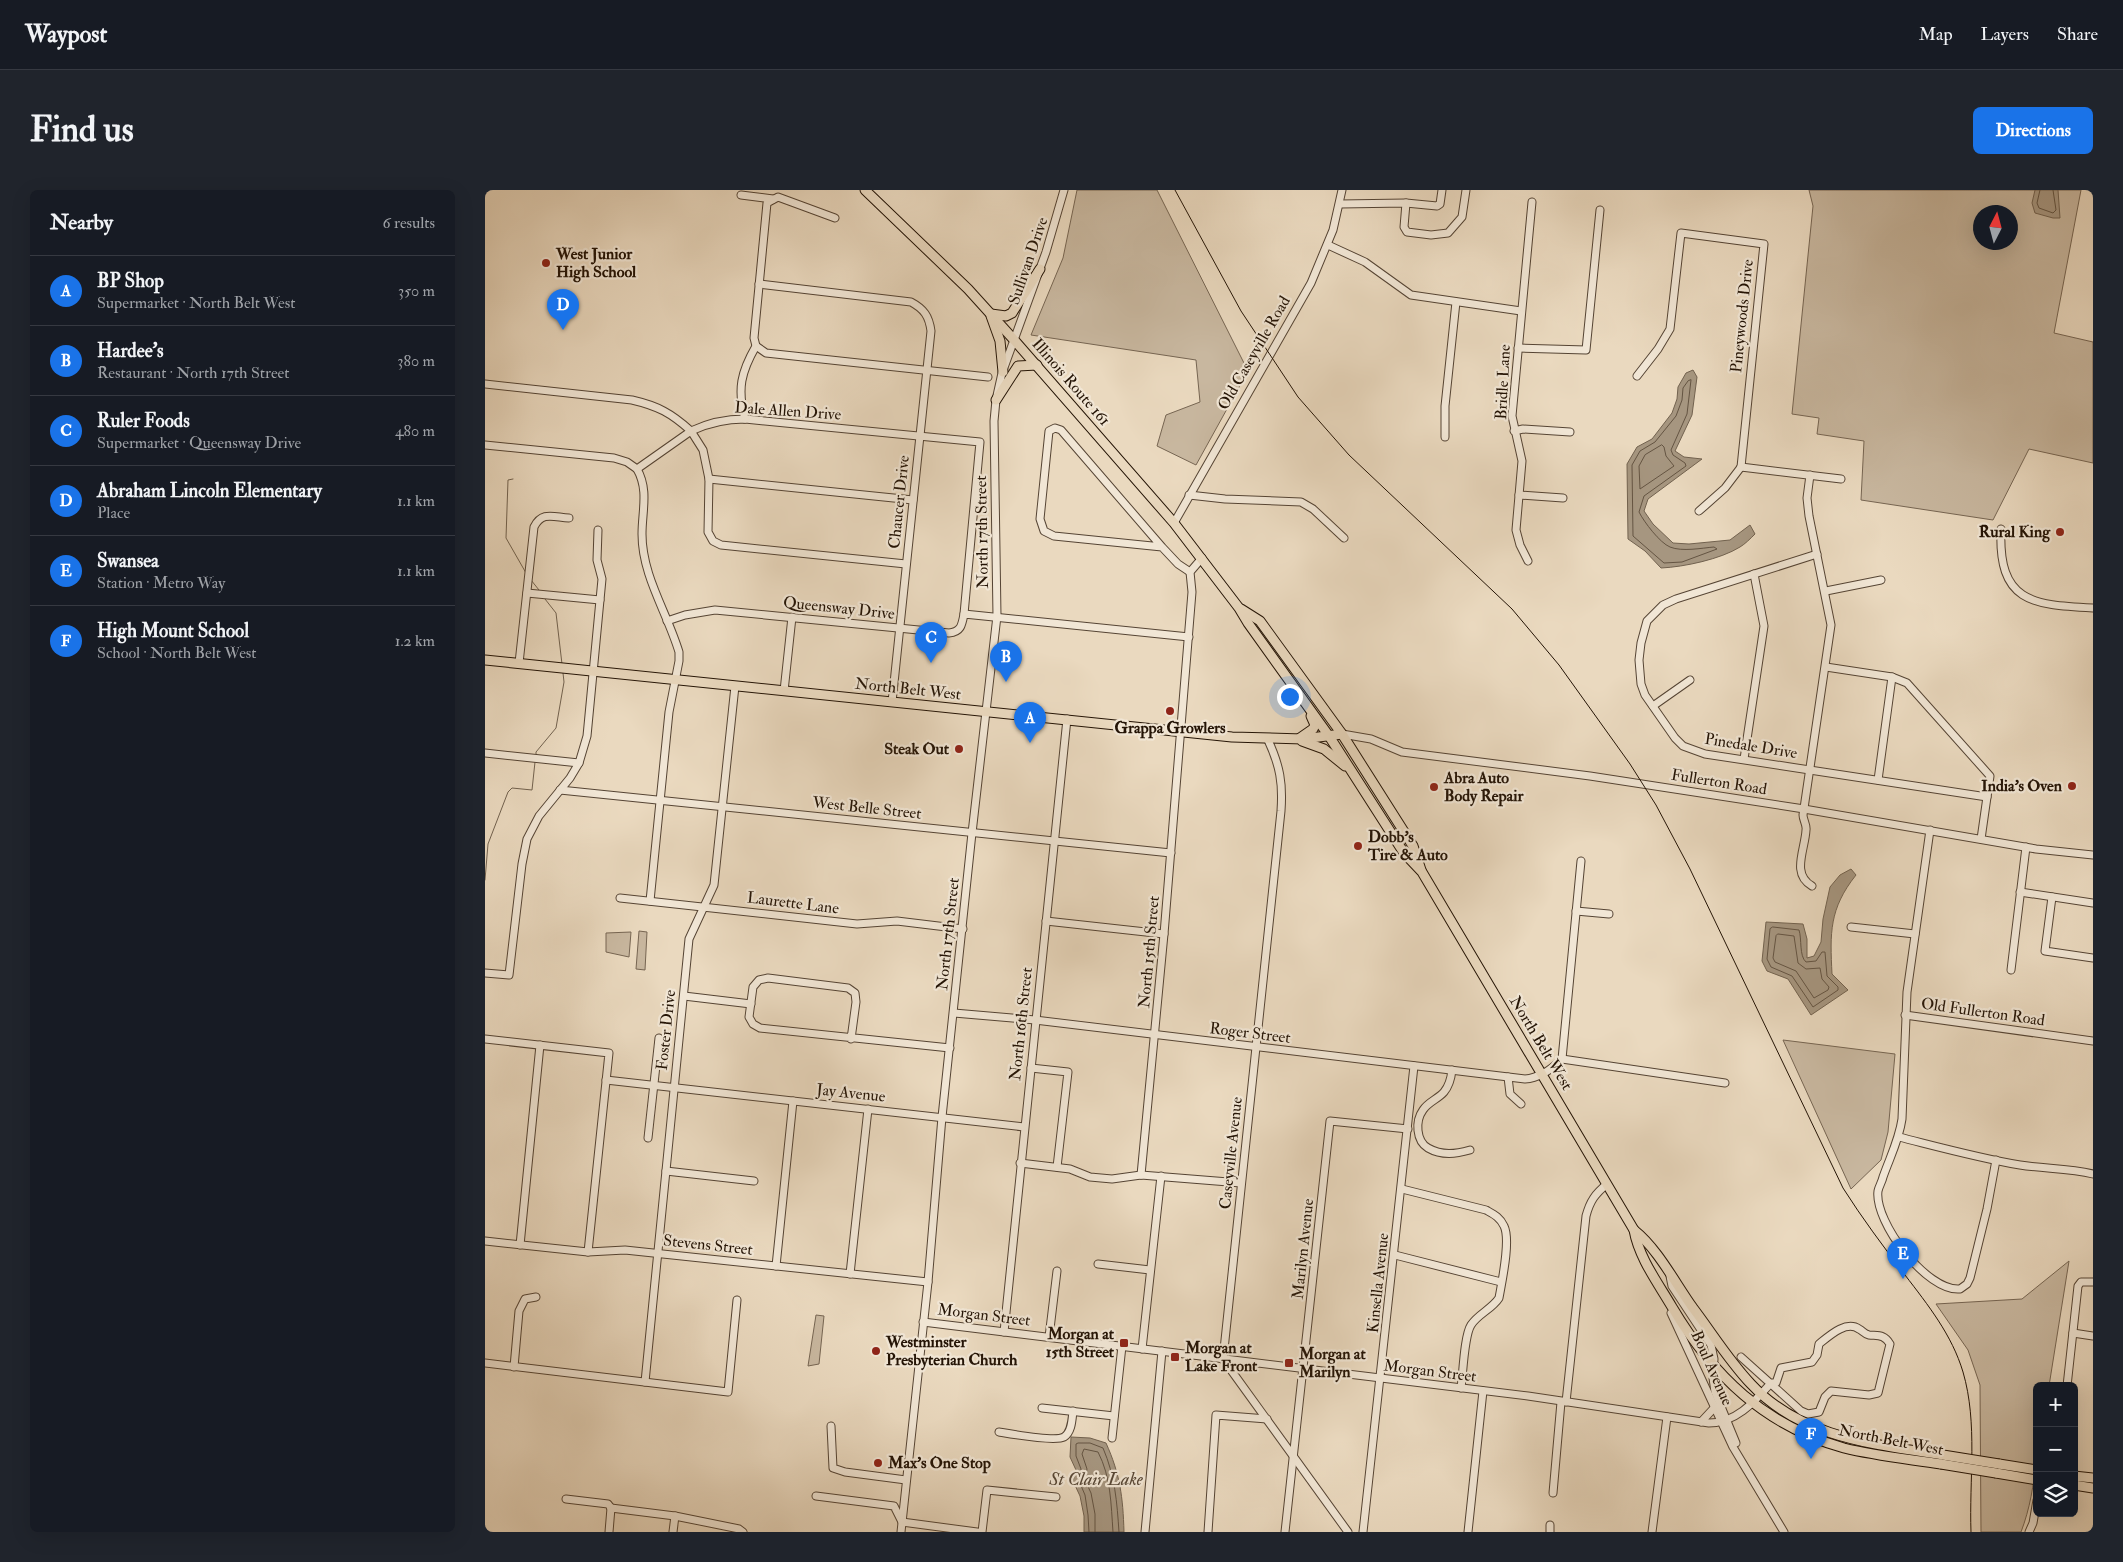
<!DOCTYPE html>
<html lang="en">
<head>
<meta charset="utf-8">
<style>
  body { margin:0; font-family:"IM FELL Double Pica",serif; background:#20242c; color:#f1f3f6 }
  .controls { position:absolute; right:15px; bottom:15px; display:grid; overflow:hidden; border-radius:8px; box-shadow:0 5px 20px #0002 }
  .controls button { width:45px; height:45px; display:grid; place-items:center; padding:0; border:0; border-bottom:1px solid #363941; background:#171b24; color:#f1f3f6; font:25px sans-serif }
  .compass { position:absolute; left:1488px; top:15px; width:45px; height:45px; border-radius:50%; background:#171b24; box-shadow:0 5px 20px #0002; rotate:6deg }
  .you { position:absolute; left:804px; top:506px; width:18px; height:18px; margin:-12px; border:4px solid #fff; border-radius:50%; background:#1a73e8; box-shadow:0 0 0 8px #1a73e833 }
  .badge { display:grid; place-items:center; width:32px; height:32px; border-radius:50%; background:#1a73e8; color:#fff; font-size:16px; font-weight:700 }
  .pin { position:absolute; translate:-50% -41px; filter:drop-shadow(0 1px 2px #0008) }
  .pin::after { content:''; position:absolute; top:26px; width:18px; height:15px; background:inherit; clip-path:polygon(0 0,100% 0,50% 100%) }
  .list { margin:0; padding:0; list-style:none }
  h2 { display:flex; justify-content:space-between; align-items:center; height:65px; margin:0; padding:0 20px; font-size:21px }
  h2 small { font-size:16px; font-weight:400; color:#9ea1a6 }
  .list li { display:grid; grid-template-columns:32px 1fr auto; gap:15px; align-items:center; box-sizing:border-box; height:70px; padding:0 20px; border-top:1px solid #363941 }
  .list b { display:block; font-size:19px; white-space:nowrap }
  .list p { margin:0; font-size:16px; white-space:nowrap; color:#9ea1a6 }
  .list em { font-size:16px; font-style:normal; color:#9ea1a6 }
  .icon { flex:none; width:28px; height:28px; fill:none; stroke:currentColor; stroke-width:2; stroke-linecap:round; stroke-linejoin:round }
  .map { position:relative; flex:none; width:1608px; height:1342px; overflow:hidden; border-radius:8px }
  header { display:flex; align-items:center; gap:30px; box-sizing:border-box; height:70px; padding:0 25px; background:#171b24; border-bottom:1px solid #363941 }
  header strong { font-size:24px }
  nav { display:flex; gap:28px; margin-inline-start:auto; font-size:18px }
  .intro { display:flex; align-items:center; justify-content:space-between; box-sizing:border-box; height:120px; padding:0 30px }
  h1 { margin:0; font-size:35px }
  .button { padding:12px 22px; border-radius:8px; background:#1a73e8; color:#fff; font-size:18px; font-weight:700 }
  main { display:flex; gap:30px; padding:0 30px }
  aside { flex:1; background:#171b24; border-radius:8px; box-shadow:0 5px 20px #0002 }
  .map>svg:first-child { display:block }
  .green { fill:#c8b79f; stroke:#766552; fill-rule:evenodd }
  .water { fill:#a69680; stroke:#72624f }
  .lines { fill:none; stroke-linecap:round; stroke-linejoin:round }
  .shore { stroke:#645442; stroke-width:1 }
  .stream { stroke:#72624f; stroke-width:1 }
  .minor-casing { stroke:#554434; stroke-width:9 }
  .major-casing { stroke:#231305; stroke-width:11 }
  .minor { stroke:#f1e6d5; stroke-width:7 }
  .major { stroke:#ead9bf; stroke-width:9 }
  .tram { stroke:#231305; stroke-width:1 }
  .major-bridge-casing { stroke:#231305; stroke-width:11; stroke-linecap:butt }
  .major-bridge { stroke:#ead9bf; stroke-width:9 }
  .poi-dot { fill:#8f2418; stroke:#f1e6d5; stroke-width:2 }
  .labels { text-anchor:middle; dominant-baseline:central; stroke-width:4.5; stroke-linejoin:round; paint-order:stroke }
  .poi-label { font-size:16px; font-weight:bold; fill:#231305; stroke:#f1e6d5; text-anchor:start }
  .street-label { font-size:16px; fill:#231305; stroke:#f1e6d5 }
  .water-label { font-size:18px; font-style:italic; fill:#574736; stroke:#f1e6d5 }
</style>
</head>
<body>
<header>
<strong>Waypost</strong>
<nav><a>Map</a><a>Layers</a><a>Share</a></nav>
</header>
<div class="intro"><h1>Find us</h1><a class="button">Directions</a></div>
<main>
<aside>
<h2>Nearby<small>6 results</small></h2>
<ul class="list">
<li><span class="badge">A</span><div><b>BP Shop</b><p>Supermarket · North Belt West</p></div><em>350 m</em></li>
<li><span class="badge">B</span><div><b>Hardee's</b><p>Restaurant · North 17th Street</p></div><em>380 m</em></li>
<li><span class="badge">C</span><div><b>Ruler Foods</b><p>Supermarket · Queensway Drive</p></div><em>480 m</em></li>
<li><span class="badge">D</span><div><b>Abraham Lincoln Elementary</b><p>Place</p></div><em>1.1 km</em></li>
<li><span class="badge">E</span><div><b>Swansea</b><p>Station · Metro Way</p></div><em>1.1 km</em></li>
<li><span class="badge">F</span><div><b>High Mount School</b><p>School · North Belt West</p></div><em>1.2 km</em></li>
</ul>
</aside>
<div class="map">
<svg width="1608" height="1342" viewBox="0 0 1608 1342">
  <rect width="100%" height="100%" fill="#ead9bf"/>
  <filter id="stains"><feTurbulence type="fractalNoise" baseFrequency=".004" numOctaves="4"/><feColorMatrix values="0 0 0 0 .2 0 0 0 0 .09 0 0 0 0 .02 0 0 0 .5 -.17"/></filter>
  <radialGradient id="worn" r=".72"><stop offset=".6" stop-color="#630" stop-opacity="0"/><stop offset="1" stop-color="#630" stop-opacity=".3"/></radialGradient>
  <g class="green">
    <path d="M592 0H672L763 181 711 275 672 256 681 225 715 212 711 170 546 145 578 68Z"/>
    <path d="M1324 0H1596L1569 143 1608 152V273L1544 259 1508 330 1376 310 1379 251 1332 244 1334 228 1307 224 1328 16ZM1496 22H1526V52H1496Z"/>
    <path d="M154 741 162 742 160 780 151 779Z"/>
    <path d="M146 742 144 767 121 762V743Z"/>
    <path d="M1298 850 1410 864 1403 942 1396 970 1366 999Z"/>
    <path d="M1584 1071 1564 1196H1552C1552 1245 1554 1295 1536 1342H1496L1495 1195 1483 1160 1451 1114 1537 1109Z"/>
    <path d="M331 1125 339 1126 334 1174 323 1176Z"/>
  </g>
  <g class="water">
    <path d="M1550 0H1573L1575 28H1568L1550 23 1547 13Z"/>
    <path d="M1208 180 1212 187 1207 225 1190 261 1199 267 1217 269 1163 309 1159 321 1168 334 1188 353 1204 354 1245 350 1265 335 1270 344C1265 349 1260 354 1255 357 1236 369 1199 377 1176 378L1160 361 1143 349 1142 274 1152 257 1167 249 1187 223 1192 209 1193 197 1201 183Z"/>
    <path d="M1366 679 1371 685C1344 719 1345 743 1347 784L1363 800 1326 825 1303 789 1282 781 1277 771 1281 732 1318 734 1322 749V768L1329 766 1336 752 1338 729 1345 697 1355 685Z"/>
    <path d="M586 1247 605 1248 621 1253C635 1284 638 1307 639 1342H599V1326L595 1306 588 1291 591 1280 585 1267Z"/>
  </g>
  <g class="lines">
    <g class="shore">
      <path d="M1555 0 1552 13 1554 18 1568 23 1571 20 1568 0"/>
      <path d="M1206 190 1202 224 1186 260 1188 265 1200 273 1201 276 1159 306 1154 322C1159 332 1175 353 1185 357 1197 362 1217 358 1229 357L1232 359 1197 372 1179 373 1148 346 1147 275 1155 261 1170 252 1191 226 1197 210 1198 198 1203 191Z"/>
      <path d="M1177 255 1179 257 1181 266 1189 276 1155 299 1154 276 1160 265Z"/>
      <path d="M1288 737 1314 740C1317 749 1314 766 1321 772L1331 771 1337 762H1340L1342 786 1353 797V800L1328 817 1307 786 1286 777 1282 769 1285 739Z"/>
      <path d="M1293 744 1309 746 1313 773 1321 779 1335 778 1337 789 1344 797 1343 800 1329 808 1311 781 1290 772 1288 768 1291 746Z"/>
      <path d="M604 1342 603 1325 600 1305 594 1291 596 1279 591 1266V1254L593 1253H605L618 1258C630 1286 632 1312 634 1342"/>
      <path d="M610 1342V1324L606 1303 600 1290 602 1279 597 1264 599 1259 613 1262C626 1287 626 1314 628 1342"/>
    </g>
    <g class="stream">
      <path d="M28 289 23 290 21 348 41 383"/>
      <path d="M46 390 54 400"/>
      <path d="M60 409 71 423 77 474"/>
      <path d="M51 566V562L71 538 79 492 78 483"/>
      <path d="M0 690 3 654 23 602 27 598 47 600 50 572"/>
    </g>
    <defs>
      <g id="minor">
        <path d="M256 5 288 9"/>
        <path d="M921 13 919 37 922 42 946 45 963 43 977 27 981 0"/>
        <path d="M855 14 921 13 952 16 955 14 957 0"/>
        <path d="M843 55 880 72 926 105 1036 121"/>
        <path d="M274 94 426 112C439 119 444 126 446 141L407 512"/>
        <path d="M271 156 281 163 503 187"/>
        <path d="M1033 158 1101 160 1115 20"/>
        <path d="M1152 186 1173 159 1185 139 1196 43 1279 54 1256 277"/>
        <path d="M0 194 147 210C173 216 186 223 206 241 223 233 240 229 260 229L495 252 479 424"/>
        <path d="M260 229C252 199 256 182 271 156L269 148 282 13 293 7 350 28"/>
        <path d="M1029 241 1038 239 1085 242"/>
        <path d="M960 247V216L971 112"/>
        <path d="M0 255 129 268 142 272 152 279 206 241 218 260 224 289 223 342 228 351 236 355 421 374"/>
        <path d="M1256 277 1356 289"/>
        <path d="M152 279C164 300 157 321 157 344 157 386 182 422 194 462V471L184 522 165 711"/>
        <path d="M1325 285 1322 308 1324 326 1346 435 1318 625C1318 630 1322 635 1321 640 1320 660 1306 684 1327 696"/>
        <path d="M224 289 428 310"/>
        <path d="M704 305 740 309 816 312 828 319 859 348"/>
        <path d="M1034 305 1078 308"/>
        <path d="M1214 321 1240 298 1256 277"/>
        <path d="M689 333 826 93 848 40 857 0"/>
        <path d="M1516 339C1513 412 1546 415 1608 418"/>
        <path d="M677 357 576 240 570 238 564 241 555 329 559 341 569 346 677 357 693 374 705 382"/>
        <path d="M1332 364 1191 409 1178 415 1162 431 1156 453 1154 470 1156 494 1160 505 1190 548 1198 556 1220 564 1502 607"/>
        <path d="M1043 371 1035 355 1031 340 1037 271 1027 226 1047 12"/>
        <path d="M1341 401 1396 390"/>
        <path d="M42 403 115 410"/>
        <path d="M182 431 200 425 230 420 464 443C476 442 477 435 479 424L704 447"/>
        <path d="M34 473 49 337C57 321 68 327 84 328"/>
        <path d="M1341 477 1407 487 1422 493 1505 586 1496 649"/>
        <path d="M299 501 307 427"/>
        <path d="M1168 516 1205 490"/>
        <path d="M857 544 886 549 917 562 1105 586 1319 619 1551 659 1608 665"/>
        <path d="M783 550C795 576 798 593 796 621L738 1169 863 1342"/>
        <path d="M0 563 94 573"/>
        <path d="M1259 569 1279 436 1269 384"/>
        <path d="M1393 590 1407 487"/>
        <path d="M75 600 686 663"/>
        <path d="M1445 640 1422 802 1417 929C1414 950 1405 967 1398 987 1397 992 1394 996 1393 1001 1389 1032 1442 1102 1475 1099L1482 1094 1485 1088 1502 1019 1511 970"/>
        <path d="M1535 702 1608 713"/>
        <path d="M1567 707 1560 761 1608 768"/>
        <path d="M135 708 372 734 412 731 478 739"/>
        <path d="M1091 721 1124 724"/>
        <path d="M561 731 679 744"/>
        <path d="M1366 737 1430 744"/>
        <path d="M1526 780 1541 657"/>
        <path d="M0 783 24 785 37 674 42 649 54 626 85 588 94 573 102 546 117 389 112 370 113 340"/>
        <path d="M199 806 266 814"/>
        <path d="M469 823 550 830 1040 889C1055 888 1067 879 1077 869L1096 671"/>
        <path d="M1420 825 1608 851"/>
        <path d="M0 849 124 863 103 1062"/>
        <path d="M366 849 371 812 370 803 363 798 283 788 274 790 268 797 264 827 268 834 275 838 465 858"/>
        <path d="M1077 869 1240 893"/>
        <path d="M546 878 583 882 572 977"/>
        <path d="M967 880C966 889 964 896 959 902 953 909 943 912 938 920 930 931 931 951 943 958 957 966 971 964 985 960"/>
        <path d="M1023 887 1025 904 1036 914"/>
        <path d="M121 890 539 937"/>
        <path d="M1414 947C1454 957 1494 968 1535 975 1559 979 1584 978 1608 984"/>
        <path d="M163 948 174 848"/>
        <path d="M535 973 585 979 605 987 627 989 656 985 756 993"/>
        <path d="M181 981 269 991"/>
        <path d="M656 985 679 744 707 402 705 382 717 368"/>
        <path d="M917 999 1001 1020C1008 1024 1015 1027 1019 1036 1026 1050 1017 1091 1014 1108 1007 1119 993 1124 986 1135 979 1146 978 1184 976 1198"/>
        <path d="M0 1051 103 1062 140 1060 443 1092"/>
        <path d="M35 1055 55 855"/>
        <path d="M910 1065 1016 1092"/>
        <path d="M613 1074 665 1080"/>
        <path d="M291 1076 308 911"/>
        <path d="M365 1084 383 919"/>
        <path d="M1185 1086 1187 1096 1226 1155 1229 1169 1228 1188 1230 1202 1251 1253"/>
        <path d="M1186 1123 1248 1257 1299 1342"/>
        <path d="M438 1132 1043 1206 1224 1233C1251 1233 1269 1212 1286 1193H1291L1296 1178 1327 1172 1332 1165 1334 1154C1344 1146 1361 1130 1374 1139 1378 1141 1379 1144 1384 1145 1393 1146 1399 1144 1405 1154L1393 1203 1384 1205 1346 1201 1340 1207 1334 1222 1323 1224 1316 1221 1256 1167"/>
        <path d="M519 1142 582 529"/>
        <path d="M1588 1143 1608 1146"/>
        <path d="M564 1147 572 1081"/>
        <path d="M657 1159 676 986"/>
        <path d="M0 1173 243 1202 252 1110"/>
        <path d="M29 1177 34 1121 40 1109 51 1107"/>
        <path d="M160 1192 204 749 229 695 250 496"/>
        <path d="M1582 1196 1593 1096 1596 1092H1608"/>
        <path d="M1081 1212 1101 1026C1105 1011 1110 1004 1122 994"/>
        <path d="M557 1218 629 1226"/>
        <path d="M1216 1232 1230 1217"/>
        <path d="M346 1236 348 1278 360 1282 421 1290"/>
        <path d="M514 1242C526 1244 570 1252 579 1247 587 1242 587 1229 588 1221"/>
        <path d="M627 1248 637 1156"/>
        <path d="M1068 1303 1076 1212"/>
        <path d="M331 1306 409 1316 417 1332 492 1342"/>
        <path d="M81 1309 123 1314 126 1318"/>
        <path d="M126 1318 190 1326 254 1339 258 1342"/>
        <path d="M124 1342 126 1318"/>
        <path d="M188 1342 190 1326"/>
        <path d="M416 1342 443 1092 457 927 487 643 512 426 509 231 511 210 517 183 561 62 579 0"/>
        <path d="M497 1342 502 1300 571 1307"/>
        <path d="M660 1342 677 1161"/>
        <path d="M723 1342 731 1225 782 1229"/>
        <path d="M800 1342 845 931 923 939"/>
        <path d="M878 1342 929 876"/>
        <path d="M983 1342 998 1201"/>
        <path d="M1065 1342V1335"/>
        <path d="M1167 1342 1182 1227"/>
        <path d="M1544 1342 1548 1333 1552 1310"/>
      </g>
      <g id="major">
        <path d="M380 0 483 99 530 151 689 333 754 418 763 433 844 546 919 663 937 682 1149 1040C1154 1068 1173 1093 1187 1117 1228 1186 1280 1236 1359 1258 1391 1266 1424 1269 1456 1274"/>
        <path d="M506 124 521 126 527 123 555 79"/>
        <path d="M506 126 515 151 518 182"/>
        <path d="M511 210 533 176 552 175"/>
        <path d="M756 419 775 431 857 544 928 656 936 680"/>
        <path d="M0 470 747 547 818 549 857 544"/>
        <path d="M815 548 828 539 830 535 826 526"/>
        <path d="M817 551 839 559 860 576"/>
        <path d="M1149 1040C1173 1059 1190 1093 1208 1118 1227 1143 1244 1171 1266 1194 1316 1248 1389 1254 1458 1265"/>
        <path d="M1514 1274 1552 1280"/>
        <path d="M1511 1283 1552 1290"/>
        <path d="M1589 1286 1608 1288"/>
        <path d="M1589 1295 1608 1298"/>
      </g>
    </defs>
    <use href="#minor" class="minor-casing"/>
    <use href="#major" class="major-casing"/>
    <use href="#minor" class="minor"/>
    <use href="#major" class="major"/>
    <path class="tram" d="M690 0 756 121 813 207 864 265 1027 419 1074 475 1145 574 1171 615 1205 679 1358 998C1377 1028 1398 1056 1420 1085 1443 1115 1467 1145 1478 1182 1493 1233 1484 1290 1486 1342"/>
    <defs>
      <g id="major-bridge">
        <path d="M1458 1265 1514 1274"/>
        <path d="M1456 1274 1511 1283"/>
      </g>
    </defs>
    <use href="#major-bridge" class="major-bridge-casing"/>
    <use href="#major-bridge" class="major-bridge"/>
  </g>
  <g class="poi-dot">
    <circle cx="61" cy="73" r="5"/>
    <circle cx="1575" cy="342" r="5"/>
    <circle cx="685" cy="521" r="5"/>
    <circle cx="474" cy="559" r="5"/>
    <circle cx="1587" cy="596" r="5"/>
    <circle cx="949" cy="597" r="5"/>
    <circle cx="873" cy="656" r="5"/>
    <rect x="634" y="1148" width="10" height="10" rx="2.5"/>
    <circle cx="391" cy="1161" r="5"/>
    <rect x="685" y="1162" width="10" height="10" rx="2.5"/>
    <rect x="799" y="1168" width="10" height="10" rx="2.5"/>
    <circle cx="393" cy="1273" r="5"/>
  </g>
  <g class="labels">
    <g class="poi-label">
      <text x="71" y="64">West Junior<tspan x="71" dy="18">High School</tspan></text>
      <text x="1565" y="342" text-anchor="end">Rural King</text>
      <text x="685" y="538" text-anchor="middle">Grappa Growlers</text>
      <text x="464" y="559" text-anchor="end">Steak Out</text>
      <text x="959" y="588">Abra Auto<tspan x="959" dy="18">Body Repair</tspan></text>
      <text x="1577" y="596" text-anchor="end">India's Oven</text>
      <text x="883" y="647">Dobb's<tspan x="883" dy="18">Tire &amp; Auto</tspan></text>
      <text x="629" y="1144" text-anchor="end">Morgan at<tspan x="629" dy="18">15th Street</tspan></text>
      <text x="401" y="1152">Westminster<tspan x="401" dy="18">Presbyterian Church</tspan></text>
      <text x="700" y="1158">Morgan at<tspan x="700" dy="18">Lake Front</tspan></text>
      <text x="814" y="1164">Morgan at<tspan x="814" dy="18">Marilyn</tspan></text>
      <text x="403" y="1273">Max's One Stop</text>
    </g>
    <g class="street-label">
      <text transform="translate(543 71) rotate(-71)">Sullivan Drive</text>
      <text transform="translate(1257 126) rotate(-84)">Pineywoods Drive</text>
      <text transform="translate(769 163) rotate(-60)">Old Caseyville Road</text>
      <text transform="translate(586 192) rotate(49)">Illinois Route 161</text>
      <text transform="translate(1018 192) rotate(-87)">Bridle Lane</text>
      <text transform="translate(303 221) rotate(4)">Dale Allen Drive</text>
      <text transform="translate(414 312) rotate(-84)">Chaucer Drive</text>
      <text transform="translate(497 342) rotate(-91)">North 17th Street</text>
      <text transform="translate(354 418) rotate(6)">Queensway Drive</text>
      <text transform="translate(423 499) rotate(6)">North Belt West</text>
      <text transform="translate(1266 556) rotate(9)">Pinedale Drive</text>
      <text transform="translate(1234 592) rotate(9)">Fullerton Road</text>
      <text transform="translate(382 618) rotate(6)">West Belle Street</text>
      <text transform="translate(308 713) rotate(7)">Laurette Lane</text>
      <text transform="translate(463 744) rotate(-84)">North 17th Street</text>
      <text transform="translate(664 762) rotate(-85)">North 15th Street</text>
      <text transform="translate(1498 822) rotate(8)">Old Fullerton Road</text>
      <text transform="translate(536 834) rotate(-84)">North 16th Street</text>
      <text transform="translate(181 840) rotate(-84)">Foster Drive</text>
      <text transform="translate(765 843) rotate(7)">Roger Street</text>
      <text transform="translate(1056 853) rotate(59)">North Belt West</text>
      <text transform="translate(366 903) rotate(6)">Jay Avenue</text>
      <text transform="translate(746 963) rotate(-84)">Caseyville Avenue</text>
      <text transform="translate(223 1055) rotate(6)">Stevens Street</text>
      <text transform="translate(818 1059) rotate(-84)">Marilyn Avenue</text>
      <text transform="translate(893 1093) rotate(-84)">Kinsella Avenue</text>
      <text transform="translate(499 1125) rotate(7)">Morgan Street</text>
      <text transform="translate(1227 1178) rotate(66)">Boul Avenue</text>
      <text transform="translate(945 1181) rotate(7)">Morgan Street</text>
      <text transform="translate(1406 1250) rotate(11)">North Belt West</text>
    </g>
    <g class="water-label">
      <text x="611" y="1289">St Clair Lake</text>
    </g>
  </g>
  <rect width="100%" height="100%" filter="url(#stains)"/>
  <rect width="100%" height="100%" fill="url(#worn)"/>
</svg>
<div class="controls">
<button>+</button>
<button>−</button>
<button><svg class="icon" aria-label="layers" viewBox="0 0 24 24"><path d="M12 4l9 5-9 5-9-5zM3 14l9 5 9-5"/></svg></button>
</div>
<svg class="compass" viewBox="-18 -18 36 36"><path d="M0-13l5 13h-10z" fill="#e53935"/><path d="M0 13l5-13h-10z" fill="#9ea1a6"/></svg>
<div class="you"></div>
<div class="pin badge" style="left:545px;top:553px">A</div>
<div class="pin badge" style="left:521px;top:492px">B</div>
<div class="pin badge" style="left:446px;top:473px">C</div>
<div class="pin badge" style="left:78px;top:140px">D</div>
<div class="pin badge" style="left:1418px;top:1089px">E</div>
<div class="pin badge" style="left:1326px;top:1269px">F</div>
</div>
</main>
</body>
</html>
